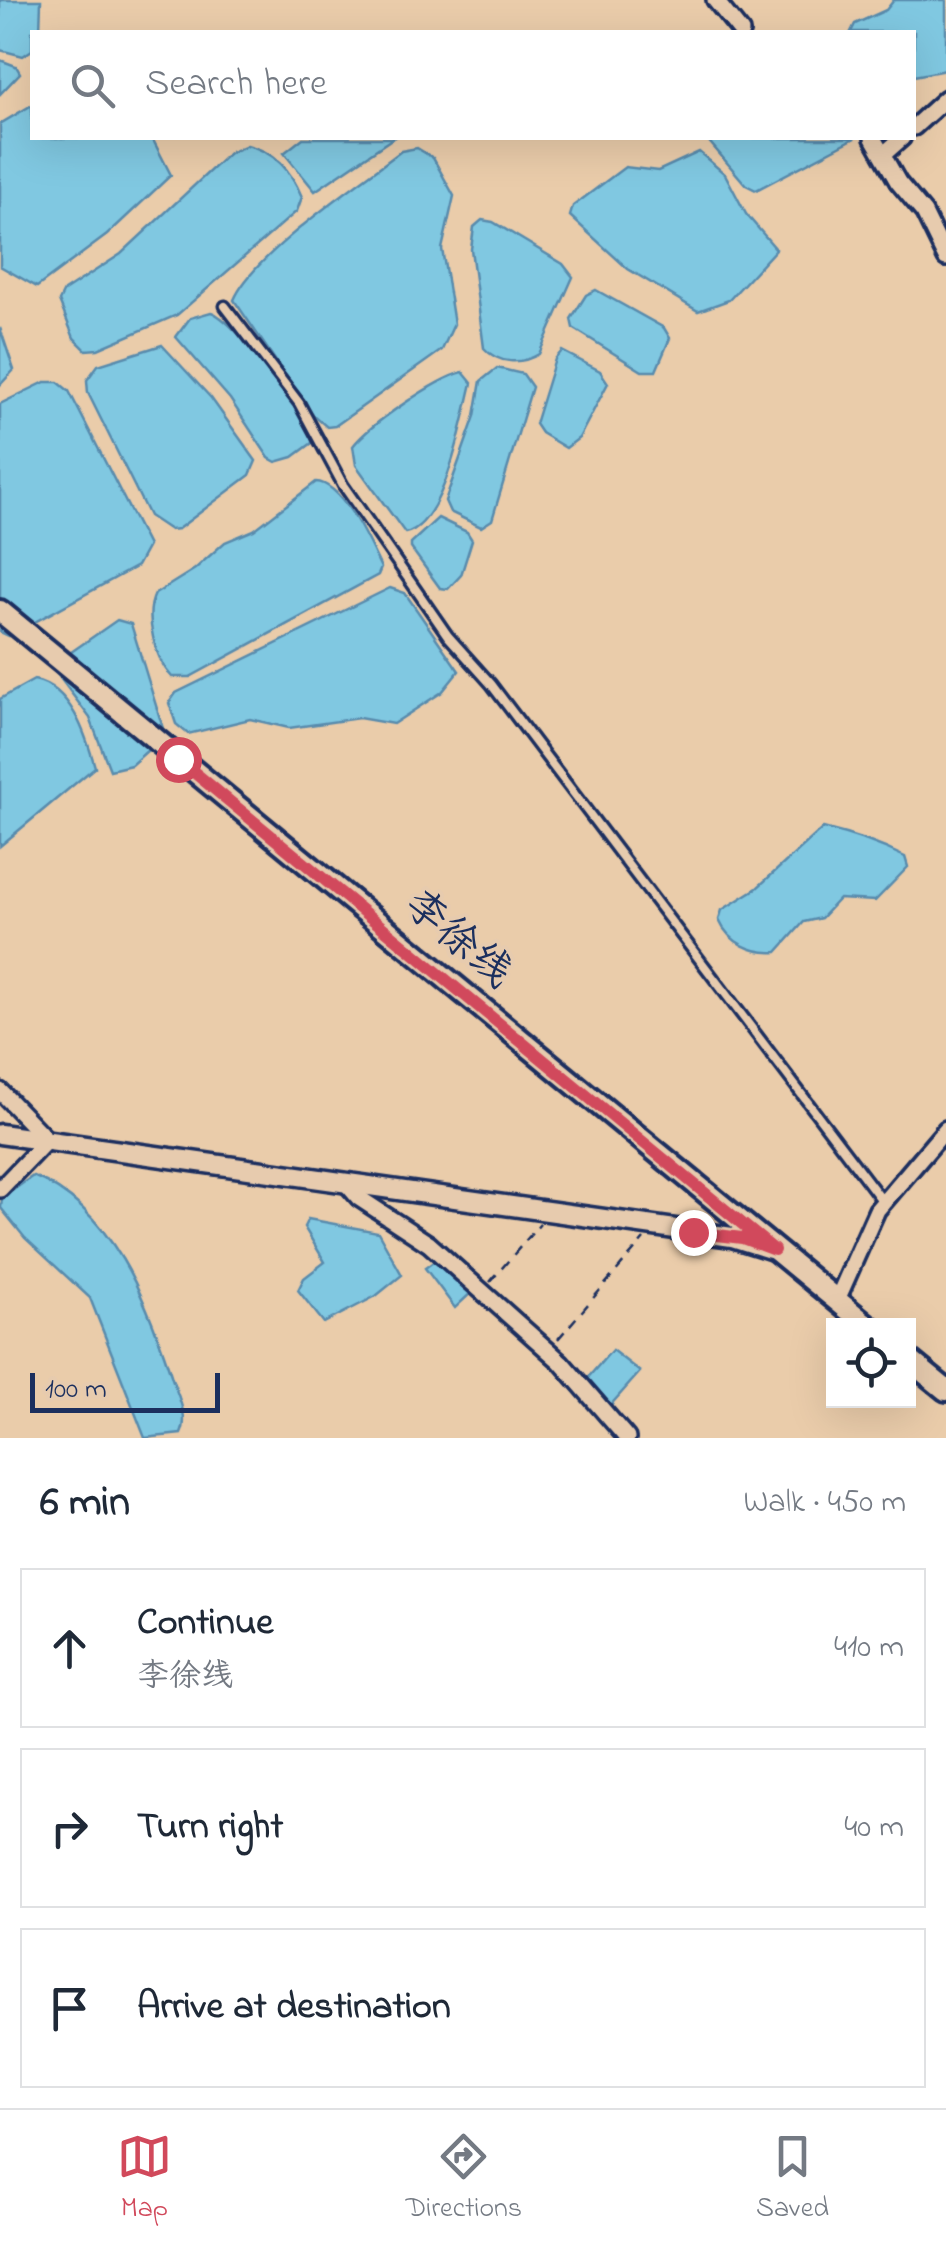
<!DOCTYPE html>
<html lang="en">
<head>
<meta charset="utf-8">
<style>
  body { margin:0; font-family:"Indie Flower","LXGW WenKai TC",sans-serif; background:#f6f6f7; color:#1f2937 }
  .controls { position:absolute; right:30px; bottom:30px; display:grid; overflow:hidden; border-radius:0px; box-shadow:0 10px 40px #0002 }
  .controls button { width:90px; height:90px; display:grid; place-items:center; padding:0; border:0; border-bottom:2px solid #e0e1e3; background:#fff; color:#1f2937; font:50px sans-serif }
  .scale { position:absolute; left:30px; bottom:25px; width:190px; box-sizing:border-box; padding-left:10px; border:5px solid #1b2f5e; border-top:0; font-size:28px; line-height:35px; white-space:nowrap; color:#1b2f5e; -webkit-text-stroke:8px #e7cbae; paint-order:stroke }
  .stop { position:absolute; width:30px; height:30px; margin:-22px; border:8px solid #d1495b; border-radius:50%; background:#fff }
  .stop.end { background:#d1495b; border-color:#fff; box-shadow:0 2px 10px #0008 }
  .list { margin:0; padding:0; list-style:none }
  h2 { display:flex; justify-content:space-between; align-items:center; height:130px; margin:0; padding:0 40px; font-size:42px }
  h2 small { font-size:32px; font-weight:400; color:#747a83 }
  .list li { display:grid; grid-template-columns:65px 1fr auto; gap:30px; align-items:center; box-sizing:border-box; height:160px; margin:0 20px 20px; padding:0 20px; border:2px solid #e0e1e3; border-radius:0px }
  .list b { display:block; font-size:38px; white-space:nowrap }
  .list p { margin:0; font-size:32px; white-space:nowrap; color:#747a83 }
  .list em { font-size:32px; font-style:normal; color:#747a83 }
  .icon { flex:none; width:55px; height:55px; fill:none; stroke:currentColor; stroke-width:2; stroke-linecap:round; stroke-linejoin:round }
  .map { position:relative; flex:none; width:946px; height:1438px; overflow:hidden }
  .search { position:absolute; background:#fff; box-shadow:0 10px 40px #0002; left:30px; right:30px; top:30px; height:110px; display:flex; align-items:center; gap:25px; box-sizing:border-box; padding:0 35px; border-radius:0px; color:#747a83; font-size:38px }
  .sheet { height:670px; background:#fff }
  nav { display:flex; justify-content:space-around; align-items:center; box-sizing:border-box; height:140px; border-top:2px solid #e0e1e3; background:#fff; font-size:28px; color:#747a83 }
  nav a { display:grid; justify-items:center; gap:5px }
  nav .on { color:#d1495b }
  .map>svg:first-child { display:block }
  .water { fill:#80c8e1; stroke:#588bad; stroke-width:2.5 }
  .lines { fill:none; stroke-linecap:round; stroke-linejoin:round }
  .service-casing { stroke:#1b2f5e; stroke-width:15 }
  .minor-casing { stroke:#1b2f5e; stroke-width:22 }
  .tertiary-casing { stroke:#1b2f5e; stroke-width:25 }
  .secondary-casing { stroke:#1b2f5e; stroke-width:28 }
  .path { stroke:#1b2f5e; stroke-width:2.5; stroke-dasharray:10 8; stroke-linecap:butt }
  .service { stroke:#e7cbae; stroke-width:8 }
  .minor { stroke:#e7cbae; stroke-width:15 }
  .tertiary { stroke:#e7cbae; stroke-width:18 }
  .secondary { stroke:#e7cbae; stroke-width:20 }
  .route { stroke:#d1495b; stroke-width:12 }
  .labels { text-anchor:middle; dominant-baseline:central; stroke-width:8; stroke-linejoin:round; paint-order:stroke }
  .street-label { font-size:42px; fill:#1b2f5e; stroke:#e7cbae }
</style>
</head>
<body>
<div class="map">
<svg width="946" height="1438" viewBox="0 0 946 1438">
  <rect width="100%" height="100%" fill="#eaccaa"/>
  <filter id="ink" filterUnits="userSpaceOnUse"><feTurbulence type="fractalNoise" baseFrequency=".01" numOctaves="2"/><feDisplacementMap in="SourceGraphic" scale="20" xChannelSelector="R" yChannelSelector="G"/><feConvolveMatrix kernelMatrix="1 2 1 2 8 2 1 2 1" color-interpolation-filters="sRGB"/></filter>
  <g filter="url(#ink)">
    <g class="water">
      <path d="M0 0H41L40 32H32V50L23 56 0 50Z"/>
      <path d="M894 0H946V70L914 76V32H851L855 24 886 10Z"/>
      <path d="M0 60 16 66 20 73 0 94Z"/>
      <path d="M32 105V138H152L171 175 107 235 37 287 0 266V124Z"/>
      <path d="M303 138H393L315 191 284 153Z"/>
      <path d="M706 138H855L756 190 746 185Z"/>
      <path d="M247 145C275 152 291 170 302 197L297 211 177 315 98 349 86 350 74 338 59 301 64 291 121 254 229 153Z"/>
      <path d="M417 148 433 158 454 196 442 249 454 324 442 350 335 426 327 427 312 414 234 300C253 254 360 183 401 151Z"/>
      <path d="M699 152 725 174 746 214 776 249 729 300 698 311 628 269 570 216 573 206 625 167 658 171Z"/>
      <path d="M482 220 493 222 563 264 573 277 539 354C521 365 498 364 484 348L471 249 474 227Z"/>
      <path d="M596 290 664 328 670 338 656 371H642L573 328 571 319 586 295Z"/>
      <path d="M211 312C233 318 314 420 312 443L293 457 276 462 269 458 230 399 176 337 190 318Z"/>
      <path d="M0 328 14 370 0 385Z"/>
      <path d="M162 345 211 398 256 461 250 475 178 529 170 530 149 516 88 393 87 380 98 365Z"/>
      <path d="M562 351 600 371 608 383 579 438 566 448 541 433 535 424 555 359Z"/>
      <path d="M497 368 523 374 532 387 492 520 481 527 450 512 445 501 475 416 481 381Z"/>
      <path d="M463 372 472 383C463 419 444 526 405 533L356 465 353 446C370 424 436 379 463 372Z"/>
      <path d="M45 382H58L69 391 148 546 137 566 9 636 0 632V404Z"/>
      <path d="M316 482C343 483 370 545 381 568L378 575 190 677H172C155 659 144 616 155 594L195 569 225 542 254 530Z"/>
      <path d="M438 518 467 532 472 540 461 575 448 589 440 588 411 548V543Z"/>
      <path d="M390 588 405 593 459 671 442 692 393 724 359 718 289 728 250 719 188 734 176 724 169 703 176 693Z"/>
      <path d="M117 620 131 624 165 735 131 765 110 770 90 718 51 666Z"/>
      <path d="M34 680C71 687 86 735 95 767L0 846V699Z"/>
      <path d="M823 828C852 835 879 844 905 857L908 867 875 901 839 899 821 918 804 922 777 952C753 954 729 943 719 920L722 910 757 888Z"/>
      <path d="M33 1176C112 1208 147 1301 171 1375 176 1393 190 1416 181 1434L145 1438 90 1298 25 1238 1 1208 2 1198Z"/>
      <path d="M308 1219 378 1232 402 1275 376 1296 324 1323 298 1290 304 1278 325 1262 304 1227Z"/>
      <path d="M436 1260 472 1292 455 1308 425 1268Z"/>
      <path d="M612 1350 640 1372 607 1409 585 1381Z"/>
    </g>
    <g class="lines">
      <defs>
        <path id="service" d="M225 306 299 403 343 485 410 581 448 636 491 684 884 1203"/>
        <g id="minor">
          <path d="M715 0 741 32"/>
          <path d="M914 127 946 98"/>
          <path d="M873 138 898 182 924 213 946 258"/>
          <path d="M885 153 902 138"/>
          <path d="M0 1091 47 1140 0 1189"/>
          <path d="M346 1183 359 1198 429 1244 561 1362 627 1438"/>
          <path d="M837 1300 877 1210 946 1129"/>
        </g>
        <path id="tertiary" d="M0 1134 732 1237 770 1249"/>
        <g id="secondary">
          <path d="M0 611 868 1326"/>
          <path d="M908 1359 946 1390"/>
        </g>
      </defs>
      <use href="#service" class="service-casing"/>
      <use href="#minor" class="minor-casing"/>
      <use href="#tertiary" class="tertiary-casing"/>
      <use href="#secondary" class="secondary-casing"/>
      <g class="path">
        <path d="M490 1282 540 1224"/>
        <path d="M558 1339 644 1239"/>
      </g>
      <use href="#service" class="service"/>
      <use href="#minor" class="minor"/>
      <use href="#tertiary" class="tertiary"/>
      <use href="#secondary" class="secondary"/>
    </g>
  </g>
  <g class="lines" filter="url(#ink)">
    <path class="route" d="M178 759 774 1250 742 1238 693 1232"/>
  </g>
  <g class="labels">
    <g class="street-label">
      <text transform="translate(457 940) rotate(40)">李徐线</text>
    </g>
  </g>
</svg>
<div class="controls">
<button><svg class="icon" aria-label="locate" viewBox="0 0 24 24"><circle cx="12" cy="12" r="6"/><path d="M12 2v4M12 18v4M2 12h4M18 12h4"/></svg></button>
</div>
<div class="scale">100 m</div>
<div class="stop" style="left:178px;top:759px"></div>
<div class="stop end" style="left:693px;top:1232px"></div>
<div class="search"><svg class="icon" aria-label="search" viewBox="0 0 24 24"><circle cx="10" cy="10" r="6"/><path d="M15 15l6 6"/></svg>Search here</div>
</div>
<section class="sheet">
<h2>6 min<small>Walk · 450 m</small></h2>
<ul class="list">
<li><svg class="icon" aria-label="ahead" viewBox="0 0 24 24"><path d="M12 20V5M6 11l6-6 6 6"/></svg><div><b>Continue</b><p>李徐线</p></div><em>410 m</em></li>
<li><svg class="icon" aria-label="right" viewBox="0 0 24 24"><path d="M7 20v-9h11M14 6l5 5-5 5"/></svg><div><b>Turn right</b></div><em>40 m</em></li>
<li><svg class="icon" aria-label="arrive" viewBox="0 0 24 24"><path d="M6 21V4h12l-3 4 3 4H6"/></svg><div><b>Arrive at destination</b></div></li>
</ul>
</section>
<nav>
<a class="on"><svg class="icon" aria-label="map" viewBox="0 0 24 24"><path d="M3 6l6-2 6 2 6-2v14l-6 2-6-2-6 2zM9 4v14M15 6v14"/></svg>Map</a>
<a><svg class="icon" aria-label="directions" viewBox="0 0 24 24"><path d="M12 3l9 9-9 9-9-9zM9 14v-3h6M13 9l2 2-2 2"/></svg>Directions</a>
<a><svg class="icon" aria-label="saved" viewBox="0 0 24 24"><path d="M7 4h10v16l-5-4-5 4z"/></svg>Saved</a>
</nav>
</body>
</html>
